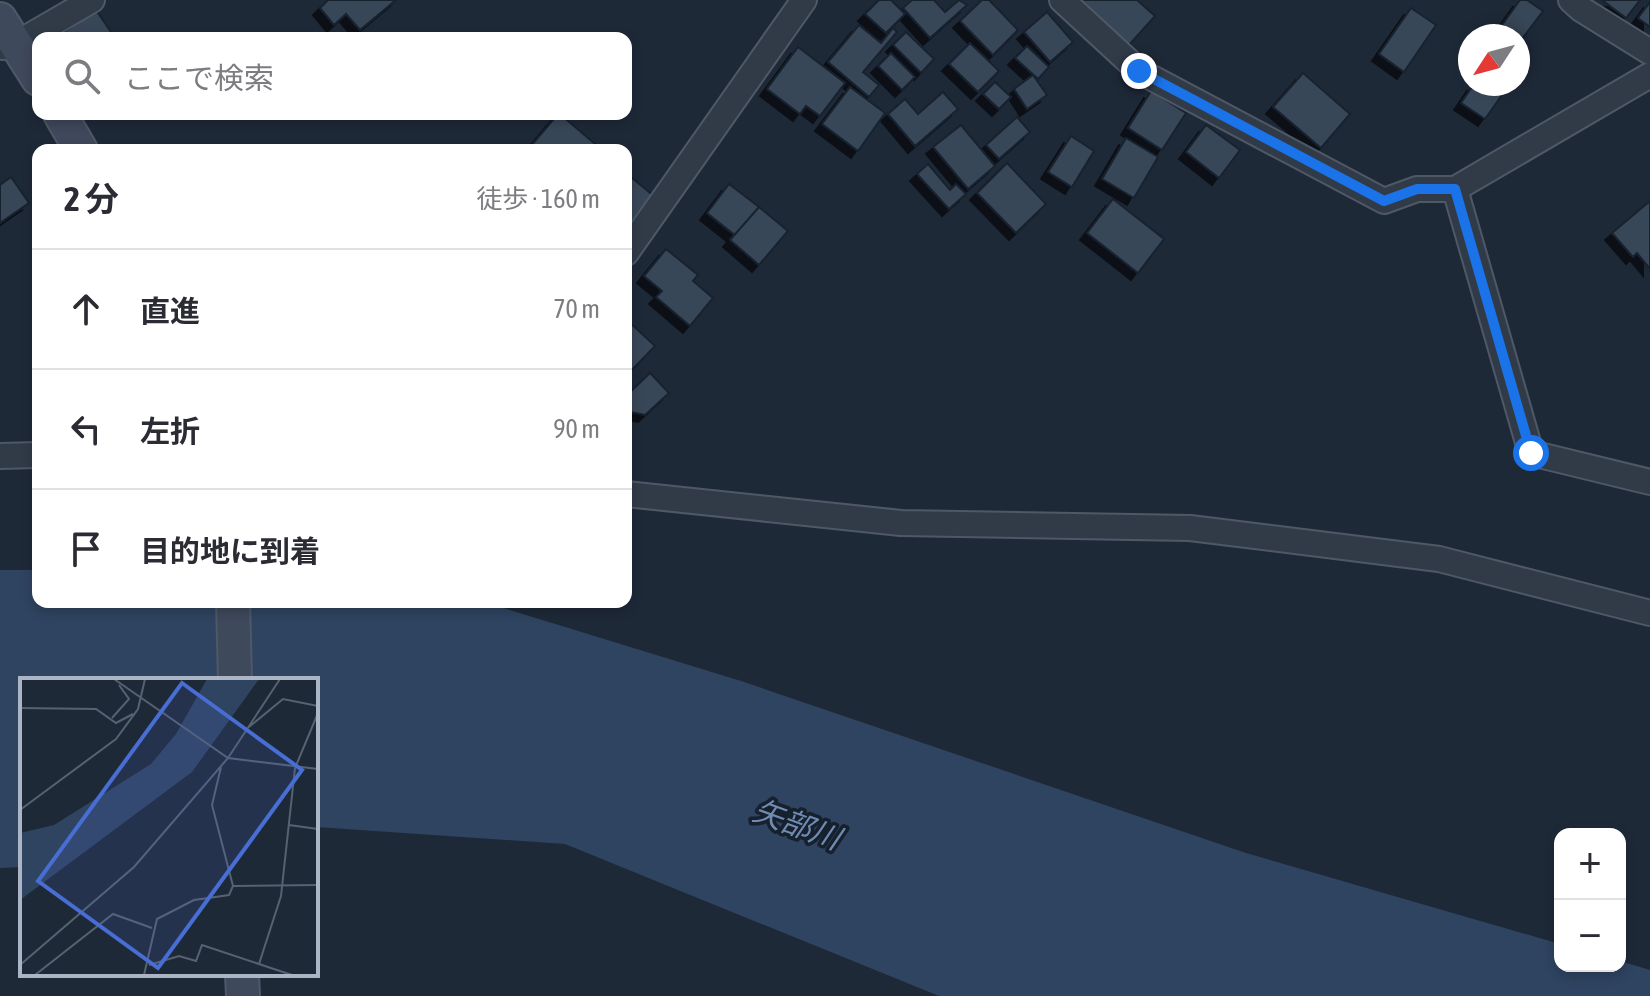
<!DOCTYPE html>
<html lang="ja">
<head>
<meta charset="utf-8">
<style>
  body { margin:0; font-family:"Asap Condensed","Noto Sans JP",sans-serif; background:#f2f2f3; color:#2b2b33 }
  .controls { position:absolute; right:24px; bottom:24px; display:grid; overflow:hidden; border-radius:16px; box-shadow:0 4px 12px #0003 }
  .controls button { width:72px; height:72px; display:grid; place-items:center; padding:0; border:0; border-bottom:2px solid #e1e1e2; background:#fff; color:#2b2b33; font:40px sans-serif }
  .compass { position:absolute; left:1458px; top:24px; width:72px; height:72px; border-radius:50%; background:#fff; box-shadow:0 4px 12px #0003; rotate:234deg }
  .stop { position:absolute; width:24px; height:24px; margin:-18px; border:6px solid #1a73e8; border-radius:50%; background:#fff }
  .stop.end { background:#1a73e8; border-color:#fff; box-shadow:0 2px 8px #0008 }
  .list { margin:0; padding:0; list-style:none }
  h2 { display:flex; justify-content:space-between; align-items:center; height:104px; margin:0; padding:0 32px; font-size:34px }
  h2 small { font-size:26px; font-weight:400; color:#7c7c81 }
  .list li { display:grid; grid-template-columns:52px 1fr auto; gap:24px; align-items:center; box-sizing:border-box; height:120px; padding:0 32px; border-top:2px solid #e1e1e2 }
  .list b { display:block; font-size:30px; white-space:nowrap }
  .list em { font-size:26px; font-style:normal; color:#7c7c81 }
  .icon { flex:none; width:44px; height:44px; fill:none; stroke:currentColor; stroke-width:2; stroke-linecap:round; stroke-linejoin:round }
  .map { position:relative; flex:none; width:1650px; height:996px; overflow:hidden }
  .search { position:absolute; background:#fff; box-shadow:0 4px 12px #0003; left:32px; top:32px; width:600px; height:88px; display:flex; align-items:center; gap:20px; box-sizing:border-box; padding:0 28px; border-radius:16px; color:#7c7c81; font-size:30px }
  .panel { position:absolute; background:#fff; box-shadow:0 4px 12px #0003; left:32px; top:144px; width:600px; height:464px; border-radius:16px }
  .map>svg:first-child { display:block }
  .water { fill:#2f4461 }
  .building { fill:#394759; stroke:#19222f; stroke-width:2; filter:url(#shadow) }
  .lines { fill:none; stroke-linecap:round; stroke-linejoin:round }
  .minor-casing { stroke:#4f5867; stroke-width:28 }
  .secondary-casing { stroke:#4f5867; stroke-width:36 }
  .minor { stroke:#313b48; stroke-width:24 }
  .secondary { stroke:#3f495c; stroke-width:32 }
  .route { stroke:#1a73e8; stroke-width:10 }
  .labels { text-anchor:middle; dominant-baseline:central; stroke-width:7; stroke-linejoin:round; paint-order:stroke }
  .water-label { font-size:30px; font-style:italic; fill:#708bb1; stroke:#17202d }
  .inset-road { fill:none; stroke:#566171; stroke-width:2 }
  .view { fill:#486dd3; fill-opacity:0.15; stroke:#486dd3; stroke-width:4 }
  .inset-edge { fill:none; stroke:#abb5c6; stroke-width:4 }
</style>
</head>
<body>
<div class="map">
<svg width="1650" height="996" viewBox="0 0 1650 996">
  <defs>
    <filter id="shadow"><feDropShadow dx="-7" dy="7" stdDeviation="0" flood-color="#0009"/></filter>
  </defs>
  <rect width="100%" height="100%" fill="#1e2938"/>
  <path class="water" d="M0 570H38V602H484L741 681 1246 853 1560 944V966H1620V961L1650 970V996H939L565 844 316 827V680H22V867L0 868Z"/>
  <g class="building">
    <path d="M396 0 360 30 346 14 334 25 320 8 328 0Z"/>
    <path d="M879 0H891L905 14 886 33 865 14Z"/>
    <path d="M912 0H934L945 12 959 0 967 5 930 38 903 8Z"/>
    <path d="M982 0H989L1018 30 993 55 960 21Z"/>
    <path d="M1083 0H1137L1155 16 1129 45 1081 2Z"/>
    <path d="M1520 0H1527L1543 11 1522 39 1502 25Z"/>
    <path d="M1602 0H1640L1626 18Z"/>
    <path d="M1650 2V27L1638 18Z"/>
    <path d="M1411 8 1436 25 1404 72 1379 54Z"/>
    <path d="M96 10 115 38H55Z"/>
    <path d="M1047 12 1073 42 1050 62 1024 32Z"/>
    <path d="M859 25 881 43 893 28 897 32 863 72 879 85 869 97 828 62Z"/>
    <path d="M906 32 934 59 921 73 893 45Z"/>
    <path d="M970 43 999 71 978 92 949 64Z"/>
    <path d="M1027 46 1049 67 1038 79 1015 58Z"/>
    <path d="M798 47 845 83 820 116 806 106 800 114 767 89Z"/>
    <path d="M891 53 915 77 902 90 878 66Z"/>
    <path d="M1303 73 1350 114 1321 148 1273 107Z"/>
    <path d="M1033 75 1047 95 1027 109 1014 89Z"/>
    <path d="M995 82 1011 97 999 109 983 94Z"/>
    <path d="M1474 84 1509 85 1485 119 1461 103Z"/>
    <path d="M850 87 885 113 858 151 822 124Z"/>
    <path d="M1151 91 1186 113 1162 150 1128 128Z"/>
    <path d="M943 92 958 109 915 146 888 114 905 99 918 114Z"/>
    <path d="M558 114H560L602 150H533L530 147Z"/>
    <path d="M1017 117 1030 132 999 159 986 145Z"/>
    <path d="M961 125 995 166 968 189 933 147Z"/>
    <path d="M1206 125 1240 150 1219 178 1186 152Z"/>
    <path d="M1071 136 1094 151 1072 187 1048 172Z"/>
    <path d="M1126 138 1158 157 1134 198 1102 179Z"/>
    <path d="M1007 163 1046 204 1016 233 977 193Z"/>
    <path d="M928 164 950 190 956 184 966 194 949 209 917 174Z"/>
    <path d="M626 173 655 197 626 233Z"/>
    <path d="M11 177 29 203 0 223V185Z"/>
    <path d="M729 184 759 207 736 236 707 213Z"/>
    <path d="M1113 199 1164 239 1138 273 1087 233Z"/>
    <path d="M1650 201V269L1637 253 1633 257 1612 233Z"/>
    <path d="M759 207 788 231 759 265 730 240Z"/>
    <path d="M666 249 698 275 693 281 713 298 690 326 656 297 662 291 644 276Z"/>
    <path d="M626 319 655 346 626 376Z"/>
    <path d="M650 373 669 393 645 415 626 411V396Z"/>
  </g>
  <g class="lines">
    <defs>
      <g id="minor">
        <path d="M1062 0 1139 71 1384 201 1417 189H1455L1650 75"/>
        <path d="M1571 0 1581 9 1650 52"/>
        <path d="M3 47 16 44 92 0"/>
        <path d="M1455 189 1531 453 1650 482"/>
        <path d="M626 253 804 0"/>
        <path d="M0 456 38 455"/>
        <path d="M626 494 901 523 1190 528 1439 559 1650 613"/>
      </g>
      <g id="secondary">
        <path d="M0 19 38 79"/>
        <path d="M60 114 81 150"/>
        <path d="M233 602 235 680"/>
        <path d="M242 974 243 996"/>
      </g>
    </defs>
    <use href="#minor" class="minor-casing"/>
    <use href="#secondary" class="secondary-casing"/>
    <use href="#minor" class="minor"/>
    <use href="#secondary" class="secondary"/>
  </g>
  <g class="lines">
    <path class="route" d="M1139 71 1384 201 1417 189H1455L1531 453"/>
  </g>
  <g class="labels">
    <g class="water-label">
      <text transform="translate(797 824) rotate(20)">矢部川</text>
    </g>
  </g>
  <g transform="translate(20 678)">
    <rect width="298" height="298" fill="#1e2938"/>
    <path d="M187 1H239L172 94 0 222V155L34 147 131 86 156 56Z" fill="#2f4461"/>
    <path class="inset-road" d="M94 1 208 80 298 91M0 30 76 31 96 45 113 36M92 40 109 21 99 7M229 49 263 21 298 28M0 132 96 61 118 31 125 1M269 147 298 151M213 208 298 207M239 286 261 218 275 90 298 35M0 287 114 189 208 80 260 1M129 287 159 278 176 283 182 267 272 297M15 297 93 236 132 250M124 297 137 241 174 222 209 217 213 208 192 127 201 89"/>
    <path class="view" d="M162 5 282 92 138 290 18 203Z"/>
    <rect width="298" height="298" class="inset-edge"/>
  </g>
</svg>
<div class="controls">
<button>+</button>
<button>−</button>
</div>
<svg class="compass" viewBox="-18 -18 36 36"><path d="M0-13l5 13h-10z" fill="#e53935"/><path d="M0 13l5-13h-10z" fill="#7c7c81"/></svg>
<div class="stop" style="left:1531px;top:453px"></div>
<div class="stop end" style="left:1139px;top:71px"></div>
<div class="search"><svg class="icon" aria-label="search" viewBox="0 0 24 24"><circle cx="10" cy="10" r="6"/><path d="M15 15l6 6"/></svg>ここで検索</div>
<section class="panel">
<h2>2 分<small>徒歩 · 160 m</small></h2>
<ul class="list">
<li><svg class="icon" aria-label="ahead" viewBox="0 0 24 24"><path d="M12 20V5M6 11l6-6 6 6"/></svg><div><b>直進</b></div><em>70 m</em></li>
<li><svg class="icon" aria-label="left" viewBox="0 0 24 24"><path d="M17 20v-9H6M10 6l-5 5 5 5"/></svg><div><b>左折</b></div><em>90 m</em></li>
<li><svg class="icon" aria-label="arrive" viewBox="0 0 24 24"><path d="M6 21V4h12l-3 4 3 4H6"/></svg><div><b>目的地に到着</b></div></li>
</ul>
</section>
</div>
</body>
</html>
